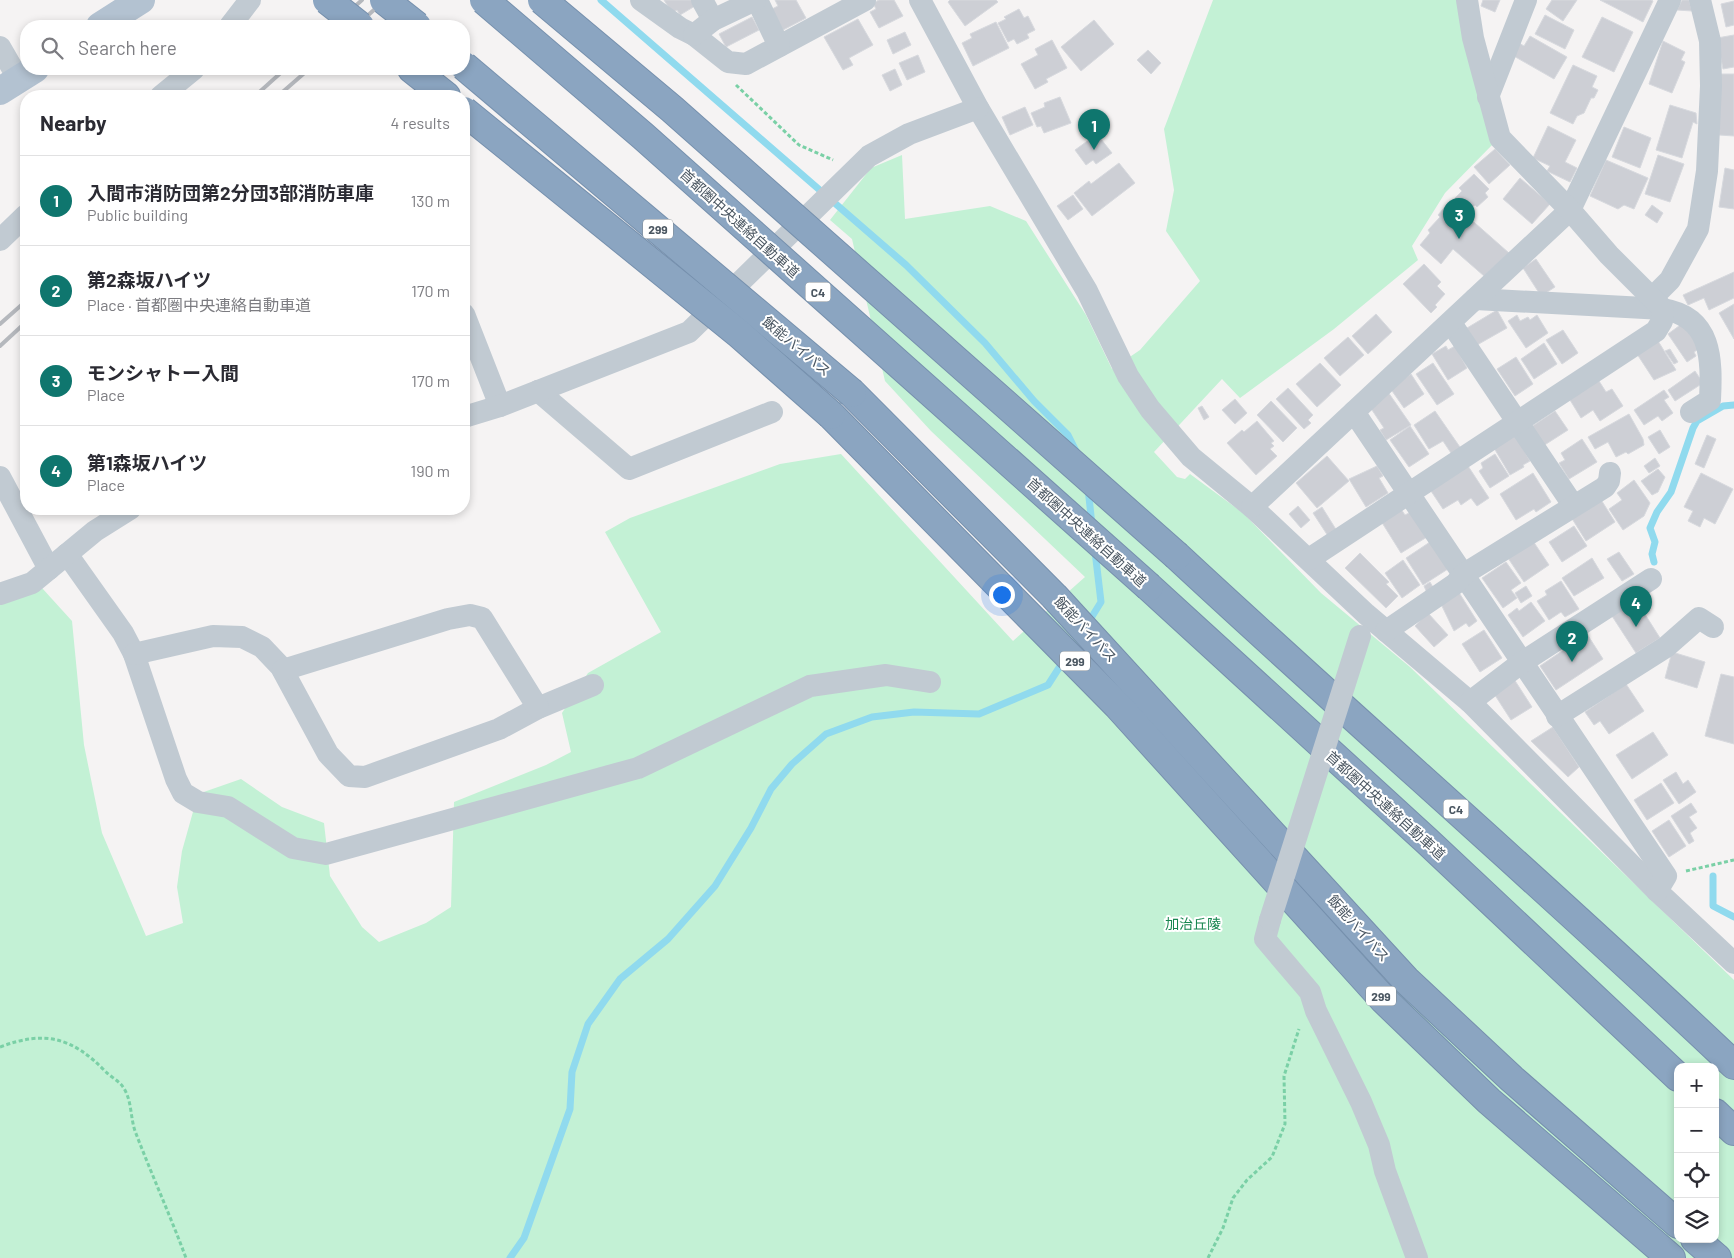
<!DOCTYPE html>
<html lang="en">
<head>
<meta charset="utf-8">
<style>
  body { margin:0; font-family:Barlow,"Noto Sans JP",sans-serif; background:#f7f7f7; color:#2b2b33 }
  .controls { position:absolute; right:15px; bottom:15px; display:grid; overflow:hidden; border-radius:10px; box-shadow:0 2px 8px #0003 }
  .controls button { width:45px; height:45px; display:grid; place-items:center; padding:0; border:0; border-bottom:1px solid #e1e1e2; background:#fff; color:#2b2b33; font:25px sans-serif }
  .you { position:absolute; left:1001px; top:594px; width:18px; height:18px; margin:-12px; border:4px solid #fff; border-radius:50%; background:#1a73e8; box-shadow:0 0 0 8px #1a73e833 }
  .badge { display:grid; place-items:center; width:32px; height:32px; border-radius:50%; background:#0f766e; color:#fff; font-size:16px; font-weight:700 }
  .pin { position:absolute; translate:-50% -41px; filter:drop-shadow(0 1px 2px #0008) }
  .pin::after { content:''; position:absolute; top:26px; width:18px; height:15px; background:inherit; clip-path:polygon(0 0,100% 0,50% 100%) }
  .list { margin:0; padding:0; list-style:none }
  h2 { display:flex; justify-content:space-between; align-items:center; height:65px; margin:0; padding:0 20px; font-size:21px }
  h2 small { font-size:16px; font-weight:400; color:#7c7c81 }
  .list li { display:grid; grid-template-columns:32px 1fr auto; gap:15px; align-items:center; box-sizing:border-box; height:90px; padding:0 20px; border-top:1px solid #e1e1e2 }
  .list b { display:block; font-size:19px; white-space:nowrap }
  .list p { margin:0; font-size:16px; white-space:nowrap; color:#7c7c81 }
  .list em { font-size:16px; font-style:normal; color:#7c7c81 }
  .icon { flex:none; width:28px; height:28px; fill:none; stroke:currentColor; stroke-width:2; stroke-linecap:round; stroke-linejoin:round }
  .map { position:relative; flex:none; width:1734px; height:1258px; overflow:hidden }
  .search { position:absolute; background:#fff; box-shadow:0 2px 8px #0003; left:20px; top:20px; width:450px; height:55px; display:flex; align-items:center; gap:12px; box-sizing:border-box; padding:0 18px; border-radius:20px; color:#7c7c81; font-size:19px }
  .panel { position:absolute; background:#fff; box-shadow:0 2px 8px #0003; left:20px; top:90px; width:450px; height:425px; border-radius:20px }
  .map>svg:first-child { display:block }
  .green { fill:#c3f1d5; fill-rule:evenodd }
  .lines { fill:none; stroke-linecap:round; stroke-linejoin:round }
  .stream { stroke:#90daee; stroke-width:7 }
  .building { fill:#cdcfd5; stroke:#d7d9de }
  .highway-casing { stroke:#7690ad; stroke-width:30 }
  .path { stroke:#7ad0a6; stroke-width:3; stroke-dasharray:4 2.5; stroke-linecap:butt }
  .minor { stroke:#c1cad2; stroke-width:22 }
  .major { stroke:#b3c2d1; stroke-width:28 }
  .highway { stroke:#8ba5c1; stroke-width:28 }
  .rail { stroke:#b5b8bd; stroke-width:4 }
  .highway-bridge-casing { stroke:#7690ad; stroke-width:30; stroke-linecap:butt }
  .minor-bridge { stroke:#c1cad2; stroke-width:22 }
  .highway-bridge { stroke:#8ba5c1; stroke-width:28 }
  .labels { text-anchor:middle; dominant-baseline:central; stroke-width:4; stroke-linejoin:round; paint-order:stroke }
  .shield { fill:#fff; stroke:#808990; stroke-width:1 }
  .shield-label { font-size:12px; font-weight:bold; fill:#4a5661 }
  .street-label { font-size:14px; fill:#4a5661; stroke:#fff }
  .park-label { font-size:14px; fill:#17864f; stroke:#fff }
</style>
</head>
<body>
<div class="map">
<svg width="1734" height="1258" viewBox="0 0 1734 1258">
  <rect width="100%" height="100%" fill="#f5f3f3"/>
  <path class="green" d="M1213 0H1460L1494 143 1445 193 1412 246 1418 260 1334 329 1240 398 1222 379 1154 452 1177 477 1185 479 1190 474 1243 513 1321 593 1410 667 1734 980V1258H0V599L42 588 72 621 84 745 102 833 146 936 183 923 177 887 182 851 198 794 241 779 282 807 324 823 330 876 362 927 379 942 426 923 451 907 454 802 546 765 571 752 562 713 588 673 661 632 605 532 630 518 780 464 841 454 1013 641 1085 577 931 431 885 381 852 239 830 220 871 168 902 155 905 219 990 206 1026 221 1086 315 1112 369 1140 350 1200 281 1166 231 1174 190 1164 129ZM1678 1067H1715V1239H1678Z"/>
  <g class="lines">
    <g class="stream">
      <path d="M601 0 906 265 985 343 1034 401 1068 435 1077 453"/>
      <path d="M1088 488 1092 525"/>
      <path d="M1654 562 1652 554 1655 542 1650 528 1657 512 1671 492 1693 428 1697 421 1723 406 1734 405"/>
      <path d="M1088 623 1101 602 1095 551"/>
      <path d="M1713 876V906L1734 917"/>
      <path d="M510 1258 524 1238 570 1109 572 1072 588 1024 620 979 668 939 715 886 751 828 771 789 792 764 826 734 872 717 914 712 979 714 1048 685 1064 660"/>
    </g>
  </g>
  <g class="building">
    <path d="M664 0H692L695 6 680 15 677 10 672 13Z"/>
    <path d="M775 0H796L806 18 783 30 772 9 778 6Z"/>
    <path d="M879 0H894L903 16 879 28 870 12 876 9 873 3Z"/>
    <path d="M950 0H996L998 2 965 26 948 2Z"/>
    <path d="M1483 0H1500L1495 12 1481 6Z"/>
    <path d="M1552 0H1577L1563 21 1546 9Z"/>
    <path d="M1600 0H1651L1653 1 1643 22Z"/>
    <path d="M1682 0H1689L1692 11 1677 10Z"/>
    <path d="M1734 1V25L1726 27 1721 4Z"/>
    <path d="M1019 9 1024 18 1028 16 1035 30 1027 34 1029 38 1017 44 1014 39 1008 42 998 23 1006 19 1004 17Z"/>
    <path d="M1545 15 1574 30 1565 49 1535 34Z"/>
    <path d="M752 17 759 30 726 47 719 34Z"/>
    <path d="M1602 17 1633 32 1614 72 1582 57Z"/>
    <path d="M858 19 873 45 849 58 853 65 843 70 824 37Z"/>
    <path d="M1094 20 1114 44 1081 71 1061 47Z"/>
    <path d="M996 22 1009 48 973 66 962 43 972 38 970 34Z"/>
    <path d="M905 32 911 45 893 54 887 40Z"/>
    <path d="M1734 35V67L1723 69 1717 38Z"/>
    <path d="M1530 36 1567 57 1554 79 1512 55 1519 43 1524 46Z"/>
    <path d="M1052 40 1067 68 1046 79 1048 82 1035 89 1021 64 1038 55 1035 49Z"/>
    <path d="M1663 41 1685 52 1681 60 1685 62 1672 93 1649 84Z"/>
    <path d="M1148 50 1161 63 1151 74 1137 60Z"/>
    <path d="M918 55 925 72 907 80 899 63Z"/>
    <path d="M1573 65 1597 76 1592 87 1598 90 1594 98H1591L1584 113 1577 116 1573 124 1550 113Z"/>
    <path d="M895 69 902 85 890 91 882 75Z"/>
    <path d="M1720 74H1734V136L1719 135Z"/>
    <path d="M1060 97 1071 123 1044 133 1041 126 1037 127 1031 113 1045 107 1044 103Z"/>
    <path d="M1670 105 1696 113 1697 124 1693 122 1682 158 1656 150Z"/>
    <path d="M1025 107 1033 125 1010 135 1002 117Z"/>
    <path d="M1548 126 1576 140 1565 162 1577 168 1570 182 1547 171 1550 166 1533 158Z"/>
    <path d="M1624 127 1651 138 1640 168 1612 157Z"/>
    <path d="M1097 134 1112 153 1096 164 1093 160 1086 165 1075 150Z"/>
    <path d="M1495 149 1510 165 1489 184 1474 167Z"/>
    <path d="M1658 155 1684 164 1670 202 1645 194Z"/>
    <path d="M1606 160 1648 178 1634 209 1624 205 1618 209 1590 196Z"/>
    <path d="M1119 163 1135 183 1092 216 1074 193 1089 181 1091 184Z"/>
    <path d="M1725 168 1734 170V209L1719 207Z"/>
    <path d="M1474 174 1489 189 1485 193 1488 197 1477 207 1475 205 1468 211 1455 198 1462 191 1459 188Z"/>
    <path d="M1520 178 1550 204 1532 224 1503 199Z"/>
    <path d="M1073 195 1083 209 1068 220 1057 206Z"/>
    <path d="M1450 201 1509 253 1484 276 1453 249 1441 264 1420 245 1430 233 1428 230 1440 217 1438 215Z"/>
    <path d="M1652 205 1663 213 1657 223 1645 215Z"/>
    <path d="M1536 259 1555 287 1541 296 1523 268Z"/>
    <path d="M1424 264 1441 282 1437 286 1445 294 1435 305 1437 307 1431 313 1403 284Z"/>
    <path d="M1734 272V298L1709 310 1704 298 1688 305 1683 295Z"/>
    <path d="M1734 304V339L1719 313Z"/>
    <path d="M1497 310 1507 328 1477 345 1467 328Z"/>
    <path d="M1376 314 1392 332 1368 354 1352 336Z"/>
    <path d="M1517 315 1520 321 1528 317 1530 320 1537 315 1548 333 1526 348 1508 321Z"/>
    <path d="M1683 323 1700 348 1694 352 1696 356 1687 362 1668 334Z"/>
    <path d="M1563 330 1578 353 1562 364 1546 340Z"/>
    <path d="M1348 337 1364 355 1340 376 1324 358Z"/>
    <path d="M1658 341 1676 370 1654 380 1637 354Z"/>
    <path d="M1544 343 1557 364 1534 379 1521 359Z"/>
    <path d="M1446 346 1448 350 1455 346 1467 368 1448 380 1432 354Z"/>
    <path d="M1670 349 1678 362 1674 364 1665 351Z"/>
    <path d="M1516 357 1533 384 1515 396 1497 369Z"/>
    <path d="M1320 363 1341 385 1317 407 1296 384Z"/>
    <path d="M1433 363 1454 394 1437 405 1416 374Z"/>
    <path d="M1695 371 1703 383 1675 401 1668 390Z"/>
    <path d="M1411 374 1424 394 1404 408 1390 388Z"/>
    <path d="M1599 381 1606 392 1612 389 1623 406 1600 421 1593 410 1581 418 1567 395Z"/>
    <path d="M1288 388 1313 415 1308 420 1311 423 1304 429 1276 399Z"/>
    <path d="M1664 390 1669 397 1664 400 1673 413 1662 421 1658 416 1644 425 1634 410Z"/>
    <path d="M1388 392 1411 425 1386 440 1380 430 1384 428 1368 404Z"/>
    <path d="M1235 399 1247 413 1235 424 1222 410Z"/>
    <path d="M1271 401 1297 428 1283 442 1257 415Z"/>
    <path d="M1202 406 1209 417 1204 420 1198 408Z"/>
    <path d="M1435 411 1462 450 1453 456 1443 441 1429 449 1414 425Z"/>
    <path d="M1555 411 1568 430 1543 446 1531 427Z"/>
    <path d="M1629 414 1643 439 1644 445 1628 454 1626 452 1616 457 1608 442 1595 449 1588 437Z"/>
    <path d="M1257 421 1274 441 1271 443 1274 446 1270 449 1277 456 1256 475 1227 443 1242 430 1244 432Z"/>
    <path d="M1410 426 1429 454 1409 467 1390 440Z"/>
    <path d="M1660 430 1670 447 1659 454 1648 437Z"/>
    <path d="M1515 434 1530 461 1523 465 1524 467 1510 475 1494 448Z"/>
    <path d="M1707 435 1716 439 1704 468 1695 464Z"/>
    <path d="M1582 439 1597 462 1569 479 1559 463 1565 460 1561 453Z"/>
    <path d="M1495 454 1509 476 1490 488 1479 471 1483 468 1481 463Z"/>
    <path d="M1327 456 1349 481 1317 508 1296 483Z"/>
    <path d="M1655 458 1660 466 1649 473 1644 466Z"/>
    <path d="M1377 466 1383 476 1379 478 1388 493 1366 507 1349 479Z"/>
    <path d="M1468 466 1489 498 1477 506 1471 498 1461 505 1458 500 1443 509 1429 488Z"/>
    <path d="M1658 469 1665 477 1658 492 1652 495 1641 481Z"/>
    <path d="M1533 473 1551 502 1536 512 1534 509 1516 520 1500 494Z"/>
    <path d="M1701 473 1733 489 1715 524 1704 518 1700 527 1688 521 1693 511 1684 507Z"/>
    <path d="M1634 480 1650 503 1644 516 1623 530 1609 509 1622 500 1617 493Z"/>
    <path d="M1600 498 1615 522 1586 541 1571 517Z"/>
    <path d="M1298 506 1310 520 1301 528 1289 514Z"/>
    <path d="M1322 507 1337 531 1328 536 1313 513Z"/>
    <path d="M1401 509 1405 515 1411 512 1427 537 1401 553 1381 521Z"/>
    <path d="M1574 526 1587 546 1562 562 1549 542Z"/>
    <path d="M1533 541 1549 565 1524 582 1508 558Z"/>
    <path d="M1430 542 1448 569 1423 585 1406 558Z"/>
    <path d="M1619 552 1634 574 1622 581 1607 559Z"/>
    <path d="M1360 553 1389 582 1386 584 1398 596 1386 608 1345 568Z"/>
    <path d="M1592 558 1604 578 1574 596 1562 578Z"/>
    <path d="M1403 560 1420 585 1402 598 1385 573Z"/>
    <path d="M1506 562 1521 583 1511 590 1517 598 1503 608 1482 578Z"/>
    <path d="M1561 581 1579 609 1565 617 1561 612 1549 620 1537 601 1547 595 1545 591Z"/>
    <path d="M1430 582 1434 589 1427 593 1424 586Z"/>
    <path d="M1526 586 1532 596 1521 603 1515 593Z"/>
    <path d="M1458 591 1477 621 1469 627 1466 623 1454 631 1440 602Z"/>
    <path d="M1636 600 1660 638 1636 653 1612 616Z"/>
    <path d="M1531 602 1545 621 1523 637 1508 615 1517 608 1519 611Z"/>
    <path d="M1428 613 1448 635 1434 647 1415 626Z"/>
    <path d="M1484 630 1502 658 1480 672 1462 644Z"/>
    <path d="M1587 634 1603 659 1556 690 1540 666Z"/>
    <path d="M1672 652 1705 662 1697 688 1665 678Z"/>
    <path d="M1721 674 1734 677V744L1705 736Z"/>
    <path d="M1512 676 1532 707 1511 720 1491 689Z"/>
    <path d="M1626 684 1644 711 1609 734 1600 721 1594 725 1585 712Z"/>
    <path d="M1553 727 1579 767 1568 777 1531 741Z"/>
    <path d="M1653 732 1668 755 1632 779 1616 755Z"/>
    <path d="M1676 772 1683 784 1688 780 1696 792 1679 804 1663 780Z"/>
    <path d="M1661 783 1674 803 1647 820 1634 800Z"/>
    <path d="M1691 803 1697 812 1689 817 1697 828 1690 833 1694 841 1689 844 1671 816Z"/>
    <path d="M1669 820 1686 846 1669 857 1652 831Z"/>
  </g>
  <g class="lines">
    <defs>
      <g id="highway">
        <path d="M412 69 446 96"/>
        <path d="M852 393 1054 596 1406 980 1512 1079 1678 1224"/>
        <path d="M831 415 1118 706 1384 1000 1489 1101 1671 1258"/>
        <path d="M1177 556C1361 727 1552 892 1734 1065"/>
        <path d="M1149 587 1427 841 1678 1077"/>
        <path d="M1715 1113 1734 1131"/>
        <path d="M1695 1239 1717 1258"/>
      </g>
    </defs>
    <use href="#highway" class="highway-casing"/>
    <g class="path">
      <path d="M736 85 799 145 833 160"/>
      <path d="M1686 871 1734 860"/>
      <path d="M0 1047C45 1030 72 1037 106 1072 111 1077 119 1081 123 1087 132 1100 130 1116 135 1131 151 1173 170 1215 186 1258"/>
      <path d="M1208 1258 1223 1228 1233 1198 1247 1180 1272 1157 1285 1124 1284 1076 1299 1029"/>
    </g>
    <g class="minor">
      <path d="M641 0 680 28 694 35 728 62 746 64 865 0"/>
      <path d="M702 0 713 20"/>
      <path d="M757 0 779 46"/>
      <path d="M920 0 978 108 1087 291 1128 376 1150 409 1191 457 1252 507 1366 614 1470 702 1657 891 1734 963"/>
      <path d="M230 26 250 0"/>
      <path d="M694 35 713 20 755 0"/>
      <path d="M0 47 19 80"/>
      <path d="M161 96 194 69"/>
      <path d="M1488 97 1526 0"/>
      <path d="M0 240 26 215"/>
      <path d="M1652 298 1670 280 1698 229 1707 171 1711 86 1710 41 1700 0"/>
      <path d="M1475 299 1663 309C1712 317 1712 359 1710 400L1691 412"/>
      <path d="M464 314 500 406"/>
      <path d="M1451 323 1573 505"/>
      <path d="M538 391 629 469 772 412"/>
      <path d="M1354 412 1666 876 1657 891"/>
      <path d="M464 417 500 406 689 332 869 156 909 134 978 108"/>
      <path d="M0 477 49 569"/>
      <path d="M1252 507 1570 210 1670 0"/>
      <path d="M67 554 123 633 134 654 176 779 183 793 198 802 228 807 293 848 326 854 638 768 810 686 886 675 930 682"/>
      <path d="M1309 559 1656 331 1662 321 1663 309 1609 255 1570 210 1500 138 1473 38 1467 0"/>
      <path d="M0 594 32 583 95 531 130 509"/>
      <path d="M1386 631 1455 584 1464 574 1605 487 1609 481 1610 473"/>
      <path d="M134 654 213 636 242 637 262 647 281 667 328 754 349 776 365 777 499 729 538 708 593 685"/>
      <path d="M283 670 448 619 470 615 482 618 538 708"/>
      <path d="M1470 702 1521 663 1651 579"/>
      <path d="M1557 716 1666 647 1699 618 1713 627"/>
      <path d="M1270 920 1265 939 1310 992 1316 1011 1361 1102 1379 1145 1385 1171 1417 1258"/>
    </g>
    <g class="major">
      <path d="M100 26 141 0"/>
      <path d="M0 91 35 69"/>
    </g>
    <use href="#highway" class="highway"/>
    <g class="rail">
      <path d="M333 26 362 0"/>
      <path d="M356 26 385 0"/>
      <path d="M255 96 285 69"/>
      <path d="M278 96 309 69"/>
      <path d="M0 324 26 301"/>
      <path d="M0 346 26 322"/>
    </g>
    <defs>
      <g id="highway-bridge">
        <path d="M327 0 360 26"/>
        <path d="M384 0 417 26"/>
        <path d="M484 0 643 136 1149 587"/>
        <path d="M542 0 672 109 1177 556"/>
        <path d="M464 66 852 393"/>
        <path d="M464 111 738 333 831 415"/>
      </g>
    </defs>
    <use href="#highway-bridge" class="highway-bridge-casing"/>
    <path class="minor-bridge" d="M1270 920 1360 636"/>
    <use href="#highway-bridge" class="highway-bridge"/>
  </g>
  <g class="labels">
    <g class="shield">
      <rect x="643" y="219.5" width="30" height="19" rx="4"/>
      <rect x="805.5" y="282.5" width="25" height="19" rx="4"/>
      <rect x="1060" y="651.5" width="30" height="19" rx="4"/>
      <rect x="1443.5" y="799.5" width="25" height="19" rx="4"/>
      <rect x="1366" y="986.5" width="30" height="19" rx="4"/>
    </g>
    <g class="shield-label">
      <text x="658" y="229">299</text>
      <text x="818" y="292">C4</text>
      <text x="1075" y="661">299</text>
      <text x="1456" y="809">C4</text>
      <text x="1381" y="996">299</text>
    </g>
    <g class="street-label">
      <text transform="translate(740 223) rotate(42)">首都圏中央連絡自動車道</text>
      <text transform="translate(797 346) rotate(40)">飯能バイパス</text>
      <text transform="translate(1087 532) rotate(42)">首都圏中央連絡自動車道</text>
      <text transform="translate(1086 629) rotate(47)">飯能バイパス</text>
      <text transform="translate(1386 805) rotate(42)">首都圏中央連絡自動車道</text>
      <text transform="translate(1359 928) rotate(48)">飯能バイパス</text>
    </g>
    <g class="park-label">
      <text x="1193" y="923">加治丘陵</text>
    </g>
  </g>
</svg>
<div class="controls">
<button>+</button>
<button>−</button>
<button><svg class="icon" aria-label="locate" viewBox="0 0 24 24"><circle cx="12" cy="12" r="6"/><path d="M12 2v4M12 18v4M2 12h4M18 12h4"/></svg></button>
<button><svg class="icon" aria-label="layers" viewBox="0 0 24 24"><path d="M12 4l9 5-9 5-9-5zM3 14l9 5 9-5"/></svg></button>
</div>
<div class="you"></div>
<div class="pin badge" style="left:1094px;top:150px">1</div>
<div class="pin badge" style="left:1572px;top:662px">2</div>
<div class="pin badge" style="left:1459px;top:239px">3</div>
<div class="pin badge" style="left:1636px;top:627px">4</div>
<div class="search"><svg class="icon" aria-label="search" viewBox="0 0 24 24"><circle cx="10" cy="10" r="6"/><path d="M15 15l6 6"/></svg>Search here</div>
<section class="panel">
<h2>Nearby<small>4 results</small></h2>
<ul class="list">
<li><span class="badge">1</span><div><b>入間市消防団第2分団3部消防車庫</b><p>Public building</p></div><em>130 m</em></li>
<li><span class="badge">2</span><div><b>第2森坂ハイツ</b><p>Place · 首都圏中央連絡自動車道</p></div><em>170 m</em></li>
<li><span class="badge">3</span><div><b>モンシャトー入間</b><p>Place</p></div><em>170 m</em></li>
<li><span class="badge">4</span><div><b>第1森坂ハイツ</b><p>Place</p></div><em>190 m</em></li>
</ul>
</section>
</div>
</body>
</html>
